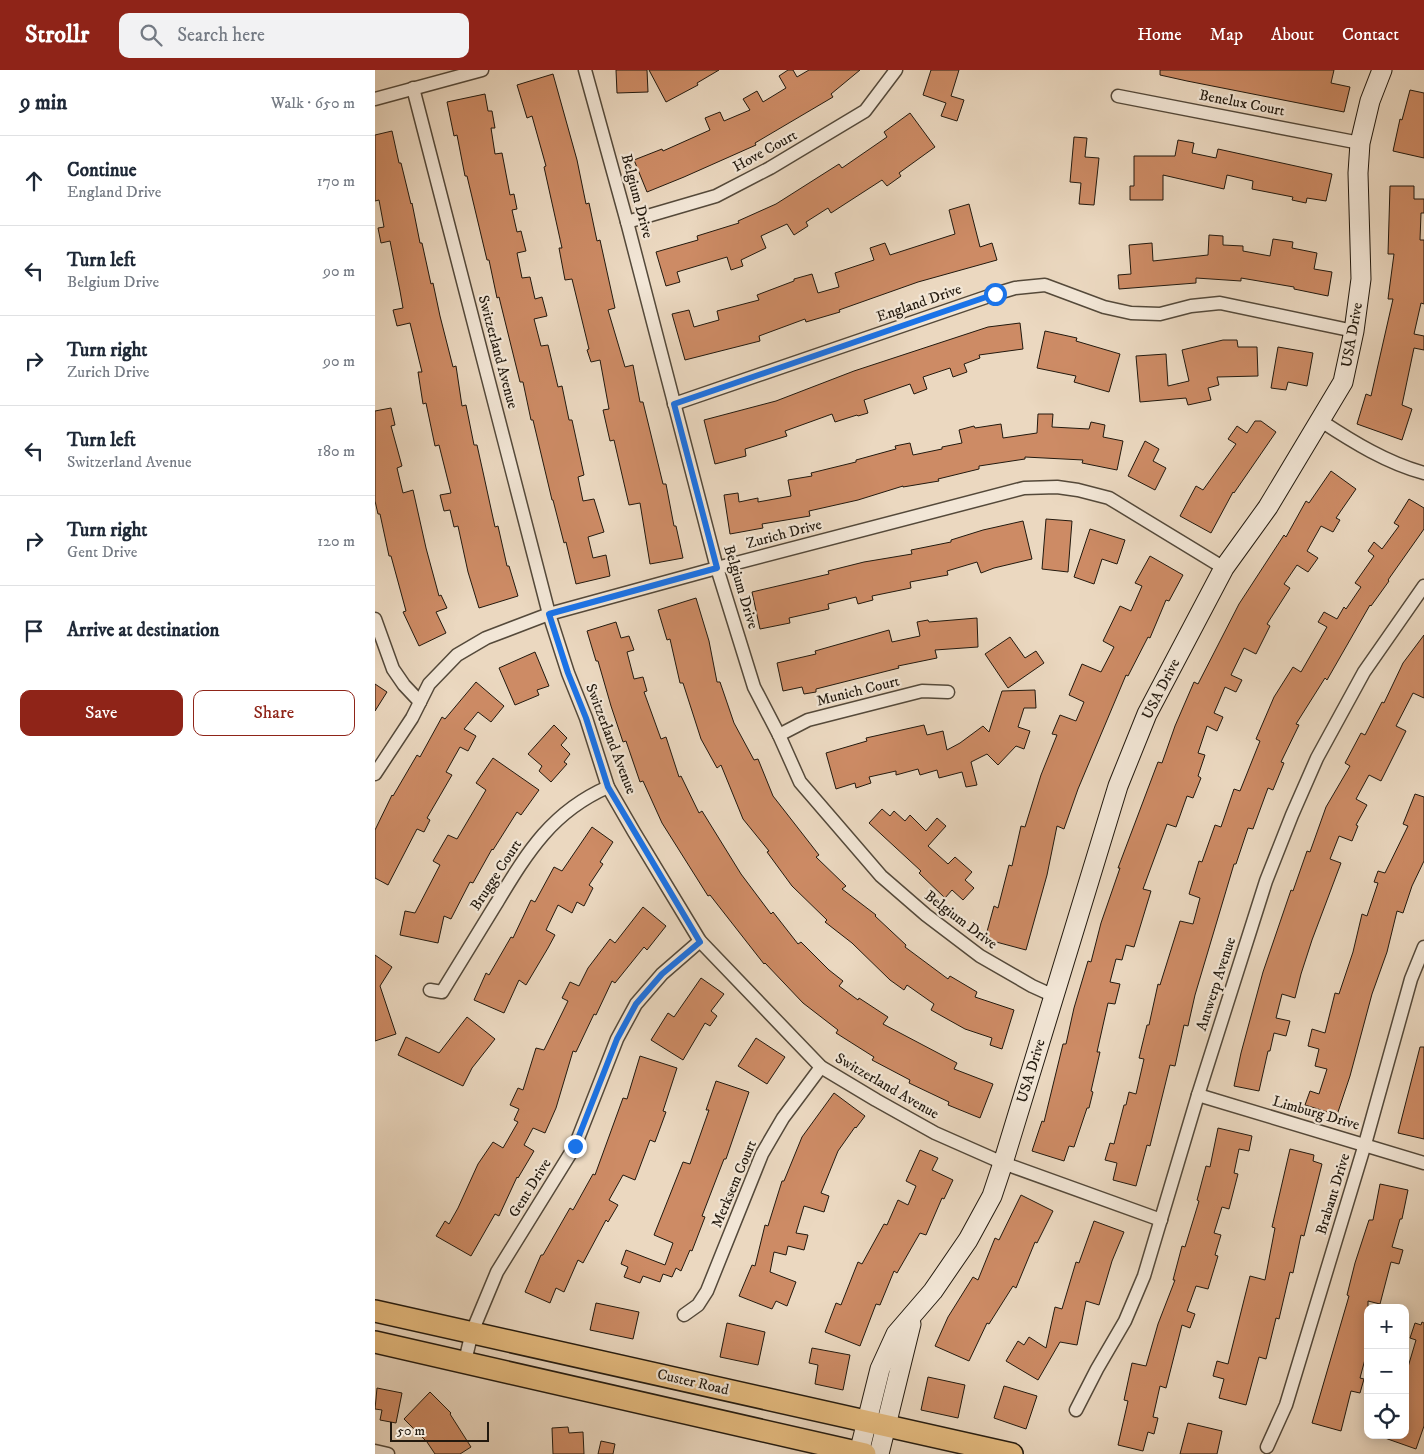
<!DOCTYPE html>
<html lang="en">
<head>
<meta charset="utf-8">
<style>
  body { margin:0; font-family:"IM FELL DW Pica",serif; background:#f2f2f3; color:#1f2937 }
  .controls { position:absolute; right:15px; bottom:15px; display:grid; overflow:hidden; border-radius:10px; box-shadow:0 2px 12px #0003 }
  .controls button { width:45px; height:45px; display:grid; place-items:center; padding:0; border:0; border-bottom:1px solid #e0e1e3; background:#fff; color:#1f2937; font:25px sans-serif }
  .scale { position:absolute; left:15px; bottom:12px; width:99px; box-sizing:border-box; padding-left:5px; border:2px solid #22190e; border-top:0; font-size:14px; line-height:18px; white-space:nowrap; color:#22190e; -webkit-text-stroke:4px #f2e6d6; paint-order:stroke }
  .stop { position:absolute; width:15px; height:15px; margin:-11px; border:4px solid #1a73e8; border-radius:50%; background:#fff }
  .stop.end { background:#1a73e8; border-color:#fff; box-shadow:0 1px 5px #0008 }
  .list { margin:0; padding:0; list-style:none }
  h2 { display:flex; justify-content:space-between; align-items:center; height:65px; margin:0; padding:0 20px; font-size:21px }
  h2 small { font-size:16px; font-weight:400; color:#747a83 }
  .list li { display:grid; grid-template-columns:32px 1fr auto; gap:15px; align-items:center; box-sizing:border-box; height:90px; padding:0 20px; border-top:1px solid #e0e1e3 }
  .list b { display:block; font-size:19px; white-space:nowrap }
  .list p { margin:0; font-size:16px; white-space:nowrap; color:#747a83 }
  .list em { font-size:16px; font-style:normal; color:#747a83 }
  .actions { display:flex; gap:10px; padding:15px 20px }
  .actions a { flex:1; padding:11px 0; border:1px solid #8f2418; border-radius:10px; text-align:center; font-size:18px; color:#8f2418 }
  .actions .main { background:#8f2418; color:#fff }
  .icon { flex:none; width:28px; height:28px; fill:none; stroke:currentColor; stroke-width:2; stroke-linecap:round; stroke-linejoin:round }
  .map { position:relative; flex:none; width:1049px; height:1384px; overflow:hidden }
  header { display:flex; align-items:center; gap:30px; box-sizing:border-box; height:70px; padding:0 25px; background:#8f2418; color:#fff }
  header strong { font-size:24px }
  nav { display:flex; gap:28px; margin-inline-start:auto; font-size:18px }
  .search { width:350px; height:45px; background:#f2f2f3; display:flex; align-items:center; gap:12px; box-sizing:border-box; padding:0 18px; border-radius:10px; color:#747a83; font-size:19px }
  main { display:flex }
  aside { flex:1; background:#fff }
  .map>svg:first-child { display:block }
  .building { fill:#cd8b65; stroke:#22190e }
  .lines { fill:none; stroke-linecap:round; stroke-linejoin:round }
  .street-casing { stroke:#54493a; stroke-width:15 }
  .secondary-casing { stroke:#22190e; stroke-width:21 }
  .primary-casing { stroke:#22190e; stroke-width:24 }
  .street { stroke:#f2e6d6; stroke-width:12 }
  .secondary { stroke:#f2e6d6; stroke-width:19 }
  .primary { stroke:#e6bc80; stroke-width:21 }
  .route { stroke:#1a73e8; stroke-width:6 }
  .labels { text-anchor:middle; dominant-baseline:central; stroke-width:4.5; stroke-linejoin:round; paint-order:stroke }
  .street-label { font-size:15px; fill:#22190e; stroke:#f2e6d6 }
</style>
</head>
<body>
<header>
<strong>Strollr</strong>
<div class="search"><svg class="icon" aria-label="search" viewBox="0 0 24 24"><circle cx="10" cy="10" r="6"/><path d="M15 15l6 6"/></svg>Search here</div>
<nav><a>Home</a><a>Map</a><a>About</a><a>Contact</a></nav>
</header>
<main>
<aside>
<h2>9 min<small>Walk · 650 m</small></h2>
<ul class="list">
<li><svg class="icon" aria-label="ahead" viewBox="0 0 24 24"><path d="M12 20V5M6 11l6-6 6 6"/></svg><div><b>Continue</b><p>England Drive</p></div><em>170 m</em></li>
<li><svg class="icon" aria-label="left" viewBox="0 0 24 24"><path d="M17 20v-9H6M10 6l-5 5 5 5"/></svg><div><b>Turn left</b><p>Belgium Drive</p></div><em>90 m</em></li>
<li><svg class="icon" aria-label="right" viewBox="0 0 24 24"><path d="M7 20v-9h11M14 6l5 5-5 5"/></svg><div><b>Turn right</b><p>Zurich Drive</p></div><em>90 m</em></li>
<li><svg class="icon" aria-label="left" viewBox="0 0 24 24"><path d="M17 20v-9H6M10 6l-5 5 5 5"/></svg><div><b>Turn left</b><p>Switzerland Avenue</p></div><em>180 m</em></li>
<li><svg class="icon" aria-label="right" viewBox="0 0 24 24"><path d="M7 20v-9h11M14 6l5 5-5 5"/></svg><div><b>Turn right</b><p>Gent Drive</p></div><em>120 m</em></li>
<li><svg class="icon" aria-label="arrive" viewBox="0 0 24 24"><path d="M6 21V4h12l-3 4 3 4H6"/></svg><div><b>Arrive at destination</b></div></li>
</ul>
<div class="actions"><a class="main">Save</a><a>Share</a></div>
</aside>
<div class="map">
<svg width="1049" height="1384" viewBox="0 0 1049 1384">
  <rect width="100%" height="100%" fill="#ebd8c0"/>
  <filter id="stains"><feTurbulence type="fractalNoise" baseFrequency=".004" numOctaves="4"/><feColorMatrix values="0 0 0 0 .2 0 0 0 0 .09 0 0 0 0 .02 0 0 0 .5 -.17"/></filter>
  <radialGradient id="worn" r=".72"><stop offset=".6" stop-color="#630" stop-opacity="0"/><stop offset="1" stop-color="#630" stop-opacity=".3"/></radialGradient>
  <g class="building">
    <path d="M241 0H272L273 22 242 23Z"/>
    <path d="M274 0H344L322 13 323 15 291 32Z"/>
    <path d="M413 0H418L422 7 434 0H485L456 24 458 27 380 73 381 75 309 107 272 122 259 90 287 79 288 81 335 60 330 48 345 42 349 51 375 40 368 29 382 21 388 32 411 18 404 6Z"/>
    <path d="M556 0H584L576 26 589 30 582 51 566 46 571 33 548 25Z"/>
    <path d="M785 0H959L956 13 975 17 969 42 812 11 785 5Z"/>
    <path d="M178 4 202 90 211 134 214 133 222 171 225 170 240 238 233 240 250 297 258 295 265 332H268L288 414H291L299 456H301L308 488 275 494 265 433 254 435 239 370 235 371 228 340 234 339 225 290 216 292 212 280 214 279 197 209 190 210 184 178H187L169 97 171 96 157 46 152 48 142 15Z"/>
    <path d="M1035 20 1049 23V88L1018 81 1025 49 1027 50Z"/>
    <path d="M110 24 113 41H117L120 58H116L120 84 127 83 135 125 139 124 142 139 137 140 142 162 146 161 151 181 142 183 147 208 155 207 160 229 167 227 172 246 159 249 166 276 173 275 183 317 187 316 194 350H197L209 405 203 407 208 431 219 429 229 462 213 467 218 488 231 485 235 506 201 514 191 472 189 473 178 430H177L158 350H156L148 312H145L124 227 122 228 114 190H112L92 106H90L82 65 79 66 72 32Z"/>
    <path d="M535 43 560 77 524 103 526 106 512 116 507 110 456 143 453 138 431 152 433 156 419 165 412 154 386 166 391 178 366 190 368 196 356 200 352 187 302 202 305 212 291 216 281 182 323 170 322 166 364 153 363 151 401 134 464 94 467 98 512 67 509 62Z"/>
    <path d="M17 61 24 93H26L36 134 37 133 45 173H47L56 214 58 213 65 246 78 297 81 296 87 336 91 335 99 375H102L108 402 120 457 123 456 132 496H134L143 526 104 538 93 502 83 456 79 457 75 440 69 441 65 425 76 423 64 375 60 376 51 333 48 334 43 302H47L35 253 22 256 18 240 28 238 25 221 15 171 6 173 3 158 9 157 4 130 0 131V65Z"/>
    <path d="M699 67 712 68 710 87 724 88 719 135 704 134 706 113 695 112Z"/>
    <path d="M803 70 819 73 817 83 841 88 843 79 957 104 951 131 932 128 931 133 917 130 918 127 877 119 878 111 852 105 849 119 788 105V130H755V116H759V86H800Z"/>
    <path d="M1015 116H1039V129H1049V143H1046L1045 170H1049V234L1046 233 1039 264 1049 266V280L1039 278 1027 335 1037 339 1027 370 982 354 991 324 996 326 1018 229H1013L1019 184H1013Z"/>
    <path d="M594 134 605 177 617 173 622 190 543 212 464 240 465 242 431 252 430 249 384 266 385 271 310 290 297 244 314 240 319 257 344 250 342 241 384 230 382 225 419 211V209L437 204 443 223 464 217 460 203 499 190 495 178 510 173 515 185 580 164 574 140Z"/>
    <path d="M834 165 848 166V175L868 176V181L895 186 898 169 918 172 917 178 942 183 939 199 957 202 953 226 919 219V217L866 208V211L821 208V213L744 219 743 205 756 204 754 175 777 173 778 191 833 185Z"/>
    <path d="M645 253 648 279 604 285 605 288 589 294 592 302 578 307 575 298 548 307 552 319 539 324 535 314 489 330 493 343 483 346 482 345 460 352 457 344 410 361 412 366 370 379 371 386 340 394 329 350 401 331 479 301 613 257Z"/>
    <path d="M670 261 702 268 701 271 745 284 734 322 699 312 701 306 662 298Z"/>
    <path d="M848 270H862L863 277H882L883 306 842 307 844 315 833 318 836 330 813 335 811 328 765 332 761 286 791 284 793 316 814 311 807 280Z"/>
    <path d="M903 277 938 283 932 316 913 312 911 320 896 318Z"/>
    <path d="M16 338 20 355 16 356 27 396 22 398 28 423 38 420 51 478 64 526 66 525 72 538 61 542 71 563 44 576 28 542 31 541 16 486H14L5 444H3L0 431V341Z"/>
    <path d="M663 344H678L677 357 714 359 716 352 730 355 728 367 748 371 742 400 707 393 708 390 650 387V389L604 396V399L563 409 564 411 528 417V416L483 430 434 441 435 446 387 454 388 458 355 464 349 425 363 423 364 432 383 428V432L416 426 413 410 437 406 436 403 481 392V390L521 379 520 376 535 373 538 385 567 379V377L587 373 584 360 599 356 600 358 626 354 628 368 662 363Z"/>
    <path d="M880 351H886L901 362 859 423 858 422 836 463 805 446 821 416 828 420 861 374 853 369 862 356 872 363Z"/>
    <path d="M770 371 784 379 778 391 791 398 780 420 753 406Z"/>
    <path d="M956 401 981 419 961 448 965 450 958 462 946 456 932 481 943 488 933 502 922 495 909 514 915 518 892 554 895 556 881 584 869 578 856 605 867 610 861 622 850 617 839 643 848 647 842 661 832 656 823 683 830 685 823 706 826 708 818 728 812 726 801 757 792 754 768 819 776 821 759 877 751 875 747 890 741 889 735 912 745 914 740 934 733 933 722 982H725L716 1021 718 1022 714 1038H712L699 1077 694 1076 689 1091 657 1081 667 1051 669 1052 688 974H691L699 938 713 891 716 892 726 853 745 798H743L783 692 787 693 800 656 819 612 823 614 864 534 909 465 911 467 931 431 934 433Z"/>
    <path d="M1034 429 1049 438V459L1013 510 1014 511 996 536 995 535 952 610 950 608 921 654 924 655 906 692 909 693 898 720 893 718 878 759 873 758 861 794H859L820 925 813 956 809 955 800 996 795 995 775 1076 772 1075 761 1116 738 1110 742 1093 730 1090 735 1073 739 1074 749 1035H751L754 1022 761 1024 769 989 764 988 772 955H774L783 914 785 915 805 851 818 854 825 828 814 824 824 791 827 792 840 755 846 757 859 719 865 721 885 671 881 669 899 627 918 597 926 602 952 557 943 552 949 542 962 549 969 537 971 539 986 517 980 513 999 486 993 481 999 472 1007 479 1024 456 1019 453Z"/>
    <path d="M671 449 697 451 693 502 667 499Z"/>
    <path d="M648 451 657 489 619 498 606 503 602 492 572 501 573 505 535 512 536 518 497 526 498 530 483 534 481 527 453 534 454 539 414 548 415 553 385 559 377 522 454 504 453 501 489 492 537 484 536 480 576 472V470L608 460Z"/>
    <path d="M715 459 750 470 742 494 727 489 719 514 699 507Z"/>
    <path d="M775 486 808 505 794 531 791 530 775 568 773 567 753 606 751 605 703 719 689 759 682 756 672 805 651 880 610 869 619 836 623 838 634 795 637 796 646 756 650 757 666 705 682 665 677 664 685 645 701 651 709 632 694 625 707 594 726 602 739 577 728 571 745 536 756 541 767 516 760 513Z"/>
    <path d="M321 528 334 571 342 612H345L359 653 379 690 383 689 398 726 444 785 441 787 471 816 467 819 501 845 500 846 531 875 530 877 573 909 575 906 602 922 600 927 639 940 627 979 615 975 617 968 590 959 556 940 559 934 532 915 529 920 515 910 477 873 450 852 452 850 417 816 392 782 394 781 368 749 346 695 342 698 326 669 308 613H305L295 569 292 570 283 540Z"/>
    <path d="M602 548 603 577 560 580 562 588 523 596 524 598 441 619V622L429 624 427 617 408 621 402 593 441 584 440 581 514 560 517 572 545 566 542 552 553 550 554 552Z"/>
    <path d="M241 552 246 568 254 566 259 580 252 582 259 609 268 607 272 621 269 622 286 669 291 667 304 707 306 706 324 743 327 741 366 804 396 844 398 842 423 874 426 872 454 900 468 911 464 916 483 930 484 928 513 947 508 954 582 993 579 999 618 1014 605 1048 573 1035 574 1032 534 1013 535 1010 497 990 499 987 461 963 463 960 428 933 390 893 389 894 335 825 333 826 287 753 268 711 265 712 251 671 248 672 236 636 223 591H221L212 561Z"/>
    <path d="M1049 565V628L1038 623 1021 656 1031 661 1006 711 994 705 981 729 992 735 981 755 983 756 977 771 964 766 955 789 966 793 937 870 926 904 920 928 907 924 901 948 915 951 911 966 899 963 895 981H893L884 1021 859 1016 866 983 888 902 916 820 918 821 932 781 935 782 951 737 975 696 970 693 986 663 990 665 1007 632 1009 633 1028 593Z"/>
    <path d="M635 567 650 588 661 581 669 593 633 618 610 584Z"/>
    <path d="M160 582 174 616 162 620 164 625 140 635 124 598Z"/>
    <path d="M101 612 129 636 116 652 103 642 89 659 101 666 93 681 85 677 71 702 77 705 52 748 55 750 49 762 42 759 13 815 0 808V760L17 725 18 726 42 685 45 687 67 647 70 649Z"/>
    <path d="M0 614 12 622 0 641Z"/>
    <path d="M660 620 661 638H649L643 657 655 661 649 679 641 676 623 695 612 684 596 692 602 715 591 717 587 702 564 708 562 700 545 705 543 699 521 705V701L494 707 496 713 481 718 480 713 461 719 451 683 492 671 491 668 549 655 552 665 568 661 572 680 585 673 608 656 614 662 627 621Z"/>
    <path d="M179 655 192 668 186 675 195 684 189 692 192 694 176 712 164 701 167 696 153 684Z"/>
    <path d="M118 688 164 720 146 745 142 742 118 780 117 779 98 813 95 812 76 849 69 846 63 873 25 865 30 841 40 843 65 795 58 791 73 765 82 769 111 720 101 713Z"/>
    <path d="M1040 724 1049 727V791L1037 816 1028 843 1022 841 1012 882 997 924 975 1006 962 1045 930 1035 935 1021 944 1024 952 999 940 996 944 979 933 976 937 959 950 963 960 923 964 924 978 882 987 844 992 846 1003 813 999 812 1003 801 1010 803 1033 756 1028 754Z"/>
    <path d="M507 739 515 746 519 741 530 751 535 745 551 761 562 748 571 756 553 776 573 794 580 787 597 802 590 810 599 818 588 830 577 820 570 828 544 803 546 801 494 753Z"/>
    <path d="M217 757 238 772 225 792 228 794 214 815 218 818 209 836 202 832 197 843 183 835 171 860 180 865 173 878 151 915 144 910 129 943 99 930 111 903 114 905 136 867 138 868 156 830 160 832 179 797 187 801Z"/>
    <path d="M268 837 291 856 272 880 269 877 240 913 237 911 221 945 219 944 201 982 198 981 181 1038 170 1063 158 1058 149 1075 159 1081 143 1108 142 1107 124 1146 120 1144 96 1186 61 1166 70 1151 74 1154 83 1138 103 1094 118 1072 128 1078 143 1052 139 1050 144 1039 135 1035 143 1018 148 1020 161 978 169 980 193 931 187 928 195 912 204 916 213 898 235 869 240 873Z"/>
    <path d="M0 885 17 897 5 916 21 964 0 971Z"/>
    <path d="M326 908 349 924 336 941 342 946 335 956 330 953 308 990 276 970 293 943 299 947Z"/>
    <path d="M92 947 120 969 97 998 88 1016 23 985 31 967 64 983Z"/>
    <path d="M381 968 410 987 392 1014 363 996Z"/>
    <path d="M1045 977H1049V1069L1023 1063Z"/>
    <path d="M265 986 302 998 288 1041 291 1042 280 1072 275 1070 260 1110 248 1105 234 1130 243 1135 233 1152 231 1150 208 1193 203 1190 189 1222 181 1218 175 1233 150 1222 166 1185H168L195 1138 198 1140 218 1104 220 1105 248 1028 252 1029Z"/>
    <path d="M341 1011 374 1022 351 1089H349L327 1146 330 1147 317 1181 315 1180 306 1201 301 1198 297 1207 288 1204 285 1212 268 1206 265 1213 249 1207 253 1197 246 1194 251 1180 290 1195 298 1173 279 1165 308 1092 315 1094 334 1040H331Z"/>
    <path d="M459 1023 490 1046 481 1058 480 1057 463 1081 446 1123 454 1126 449 1142 429 1136 421 1163 433 1165 429 1180 413 1176 411 1185 399 1182 395 1202 421 1212 412 1236 401 1231 397 1239 364 1226 377 1195 380 1196 390 1155 393 1156 407 1111H409L427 1067Z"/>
    <path d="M843 1058 877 1066 874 1081 864 1079 859 1103 863 1104 854 1139 847 1137 839 1163 846 1165 840 1185 843 1186 833 1219 821 1216 812 1241 820 1244 815 1258 807 1255 791 1318 785 1316 778 1347 783 1348 779 1364 773 1362 768 1381 743 1375 753 1331 749 1330 757 1293 771 1296 783 1254 800 1210H798L807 1176 810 1177 824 1131 822 1130 831 1096 835 1097Z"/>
    <path d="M915 1079 939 1085 938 1091 947 1094 929 1166 926 1165 918 1203 915 1202 904 1249 901 1248 891 1289 884 1287 871 1335 844 1328 849 1309 838 1306 842 1291 853 1294 875 1206 890 1210 900 1158 897 1157Z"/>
    <path d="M545 1080 563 1088 557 1100 578 1110 569 1129 567 1128 551 1165 545 1163 522 1203 519 1201 505 1235 501 1234 485 1276 450 1262 461 1233 466 1235 483 1192 487 1194 509 1154 512 1155 523 1130 533 1135 541 1116 531 1111Z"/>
    <path d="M1005 1114 1033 1120 1027 1149H1025L1017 1177 1028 1180 1024 1194 1016 1192 1005 1234 993 1231V1278L985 1308 989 1309 985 1323 976 1321 966 1361 937 1353 974 1226 972 1225 980 1193 994 1150H998Z"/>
    <path d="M646 1125 678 1141 662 1173 660 1172 641 1218 638 1216 614 1254 612 1253 594 1291 560 1276 573 1247 598 1207 603 1210 620 1168 624 1170Z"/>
    <path d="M719 1151 749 1162 737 1191 724 1235 711 1231 702 1275 685 1272 663 1310 631 1291 643 1271 649 1275 654 1267 671 1278 680 1237 687 1239 701 1192 704 1193Z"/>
    <path d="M221 1233 264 1242 258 1269 215 1260Z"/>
    <path d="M1047 1252 1049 1253V1356L1041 1379 1007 1367V1365H1030V1296L1033 1297 1041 1270 1035 1268 1040 1253 1046 1255Z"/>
    <path d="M352 1253 390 1262 383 1295 345 1287Z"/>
    <path d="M437 1278 475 1285 468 1320 440 1314 443 1295 434 1293Z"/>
    <path d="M553 1307 590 1315 583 1348 546 1340Z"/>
    <path d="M629 1316 662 1326 651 1359 619 1348Z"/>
    <path d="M2 1318 27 1323 21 1353 5 1350 7 1340 0 1339Z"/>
    <path d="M55 1322 76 1343 75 1344 96 1377 85 1384H60L52 1372 29 1349Z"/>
    <path d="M813 1353 847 1361 842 1384H805Z"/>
    <path d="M193 1357 194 1363 208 1362 209 1384H178L177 1358Z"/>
    <path d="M226 1371 240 1374 238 1384H223Z"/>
  </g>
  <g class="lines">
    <defs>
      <g id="street">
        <path d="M210 0 252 152 342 498 379 617 404 665 425 712 506 806 551 845 605 886 657 916 679 926"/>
        <path d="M38 18 174 544 193 603 211 648 233 717 259 762 325 871 446 997 501 1030 560 1063 628 1093 786 1150"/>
        <path d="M743 26 985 73"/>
        <path d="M0 29 107 0"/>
        <path d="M252 152 341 126 395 98 490 41 521 0"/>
        <path d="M299 334 620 224 640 218 670 215 729 237 756 243 785 244 816 236 845 233 979 261"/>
        <path d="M946 351C978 372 1012 393 1049 403"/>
        <path d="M0 549 18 599 29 615 45 632"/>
        <path d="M404 665 433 650 547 621 573 622"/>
        <path d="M0 704 37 648 54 614 82 585 111 568 174 544 342 498 649 418 682 417 703 420 734 428 849 498"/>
        <path d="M55 920 67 922C85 893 103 863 121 834 152 783 176 742 233 717"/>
        <path d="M823 1025 1049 1093"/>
        <path d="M309 1245 323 1235 332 1221 387 1084 408 1048 446 997"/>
        <path d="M90 1291 97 1262 122 1202 200 1076 242 969 261 934 287 904 325 871"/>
        <path d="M701 1340 722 1299 750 1251 769 1206 823 1025 891 811 917 745 942 688 989 602 1049 516"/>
        <path d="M892 1377 911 1335 990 1074 1036 909 1049 877"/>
        <path d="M0 1381 13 1384"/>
      </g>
      <g id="secondary">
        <path d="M484 1383 505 1299 521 1264 558 1221 593 1170 617 1126 628 1093 743 716 772 644 849 498 893 437 968 312 979 261 986 209 983 103 985 73 995 31 1007 0"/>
        <path d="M504 1384 536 1254"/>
      </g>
      <g id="primary">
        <path d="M0 1241 637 1384"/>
        <path d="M0 1272 490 1384"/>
      </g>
    </defs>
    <use href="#street" class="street-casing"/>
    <use href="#secondary" class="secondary-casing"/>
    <use href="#primary" class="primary-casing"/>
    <use href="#street" class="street"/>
    <use href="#secondary" class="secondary"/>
    <use href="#primary" class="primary"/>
  </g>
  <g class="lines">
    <path class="route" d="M200 1076 242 969 261 934 287 904 325 872 233 717 211 648 193 603 174 544 342 498 299 334 620 224"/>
  </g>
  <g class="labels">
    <g class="street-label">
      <text transform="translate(867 33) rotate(11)">Benelux Court</text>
      <text transform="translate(390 81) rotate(-29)">Hove Court</text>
      <text transform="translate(262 126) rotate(75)">Belgium Drive</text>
      <text transform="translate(544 233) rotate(-19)">England Drive</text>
      <text transform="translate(977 265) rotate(-80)">USA Drive</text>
      <text transform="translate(123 282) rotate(75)">Switzerland Avenue</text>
      <text transform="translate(409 464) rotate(-15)">Zurich Drive</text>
      <text transform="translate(366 517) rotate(73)">Belgium Drive</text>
      <text transform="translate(786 619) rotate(-63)">USA Drive</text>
      <text transform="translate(483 621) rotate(-14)">Munich Court</text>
      <text transform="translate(236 669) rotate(69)">Switzerland Avenue</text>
      <text transform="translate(121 805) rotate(-57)">Brugge Court</text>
      <text transform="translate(586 850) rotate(37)">Belgium Drive</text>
      <text transform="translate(841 914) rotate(-72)">Antwerp Avenue</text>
      <text transform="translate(656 1001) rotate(-73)">USA Drive</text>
      <text transform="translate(512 1016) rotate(30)">Switzerland Avenue</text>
      <text transform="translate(941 1043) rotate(16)">Limburg Drive</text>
      <text transform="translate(359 1114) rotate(-67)">Merksem Court</text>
      <text transform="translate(155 1118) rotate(-58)">Gent Drive</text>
      <text transform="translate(958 1124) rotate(-73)">Brabant Drive</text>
      <text transform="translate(318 1312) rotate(13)">Custer Road</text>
    </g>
  </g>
  <rect width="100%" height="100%" filter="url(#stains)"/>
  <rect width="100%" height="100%" fill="url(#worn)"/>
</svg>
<div class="controls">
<button>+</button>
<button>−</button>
<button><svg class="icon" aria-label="locate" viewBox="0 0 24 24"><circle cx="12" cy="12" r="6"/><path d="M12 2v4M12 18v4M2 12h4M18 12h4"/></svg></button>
</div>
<div class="scale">50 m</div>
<div class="stop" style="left:620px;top:224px"></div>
<div class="stop end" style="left:200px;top:1076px"></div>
</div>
</main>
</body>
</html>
